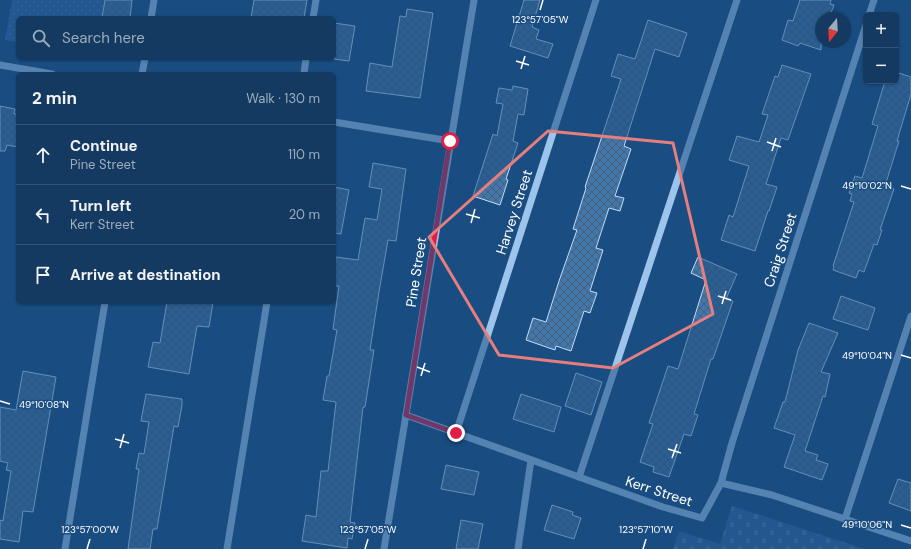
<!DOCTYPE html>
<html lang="en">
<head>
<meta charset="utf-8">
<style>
  body { margin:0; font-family:"DM Sans",sans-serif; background:#1d4167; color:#f1f3f6 }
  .controls { position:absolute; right:12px; top:12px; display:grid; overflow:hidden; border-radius:6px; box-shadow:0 1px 3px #0004 }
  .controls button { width:36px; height:36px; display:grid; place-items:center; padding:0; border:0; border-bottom:1px solid #335476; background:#143a61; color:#f1f3f6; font:20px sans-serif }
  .compass { position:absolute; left:815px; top:12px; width:36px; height:36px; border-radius:50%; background:#143a61; box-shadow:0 1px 3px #0004; rotate:198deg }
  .stop { position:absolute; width:12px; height:12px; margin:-9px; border:3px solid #e11d48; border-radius:50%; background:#fff }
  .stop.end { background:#e11d48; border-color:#fff; box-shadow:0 1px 4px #0008 }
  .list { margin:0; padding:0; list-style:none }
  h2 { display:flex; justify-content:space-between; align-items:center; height:52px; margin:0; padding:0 16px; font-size:17px }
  h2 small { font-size:13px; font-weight:400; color:#9dadbd }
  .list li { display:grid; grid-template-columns:26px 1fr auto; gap:12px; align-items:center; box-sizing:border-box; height:60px; padding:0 16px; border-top:1px solid #335476 }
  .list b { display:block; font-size:15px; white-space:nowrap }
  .list p { margin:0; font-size:13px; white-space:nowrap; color:#9dadbd }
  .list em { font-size:13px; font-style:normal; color:#9dadbd }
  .icon { flex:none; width:22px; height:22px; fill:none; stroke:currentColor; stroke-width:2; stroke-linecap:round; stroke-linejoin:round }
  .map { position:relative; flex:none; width:911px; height:549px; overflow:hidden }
  .search { position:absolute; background:#143a61; box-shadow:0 1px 3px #0004; left:16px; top:16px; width:320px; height:44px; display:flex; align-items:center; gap:10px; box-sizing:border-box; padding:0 14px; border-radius:6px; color:#9dadbd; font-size:15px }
  .panel { position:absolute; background:#143a61; box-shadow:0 1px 3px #0004; left:16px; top:72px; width:320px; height:232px; border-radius:6px }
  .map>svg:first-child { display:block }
  .cemetery { fill:url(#cemetery-stones) }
  .park { fill:url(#park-dots) }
  .building { fill:url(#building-cross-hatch); stroke:#c2ddf8 }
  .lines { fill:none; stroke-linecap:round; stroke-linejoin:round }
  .minor { stroke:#9dc5eb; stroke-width:7 }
  .route { stroke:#e11d48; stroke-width:5 }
  .marked { fill:none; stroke:#e67e7e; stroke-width:3; stroke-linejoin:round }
  .ticks { fill:none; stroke:#fff; stroke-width:1.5 }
  .labels { text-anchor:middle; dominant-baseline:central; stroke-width:3; stroke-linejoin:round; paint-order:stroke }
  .street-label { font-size:14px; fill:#fff; stroke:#1a4d81 }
  .ticks-label { font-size:10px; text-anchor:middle; fill:#fff; stroke:#1a4d81; stroke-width:3; stroke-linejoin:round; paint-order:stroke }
</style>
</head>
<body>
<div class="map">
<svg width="911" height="549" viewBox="0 0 911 549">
  <defs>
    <pattern id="cemetery-stones" width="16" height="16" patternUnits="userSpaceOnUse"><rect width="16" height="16" fill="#2d67a0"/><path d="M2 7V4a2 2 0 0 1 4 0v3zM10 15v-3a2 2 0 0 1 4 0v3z" fill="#4c7eae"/></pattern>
    <pattern id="park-dots" width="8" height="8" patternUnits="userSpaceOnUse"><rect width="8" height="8" fill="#2d67a0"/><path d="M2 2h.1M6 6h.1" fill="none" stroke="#4c7eae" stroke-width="1.8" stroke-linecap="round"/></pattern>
    <pattern id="building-cross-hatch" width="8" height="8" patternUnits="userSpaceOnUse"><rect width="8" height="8" fill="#4277ab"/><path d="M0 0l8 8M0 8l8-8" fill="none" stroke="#485f77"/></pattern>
  </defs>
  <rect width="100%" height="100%" fill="#1a4d81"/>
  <path class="cemetery" d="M732 506 865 549H673L679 531 720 544Z"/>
  <path class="park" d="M12 0H127L124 18H18V42L5 40Z"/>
  <g class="building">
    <path d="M105 0H132L130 18H102Z"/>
    <path d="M254 0H307L304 18H251Z"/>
    <path d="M524 0H540L532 27 539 30 536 39 553 44 548 58 510 46Z"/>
    <path d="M800 0H831L830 4 834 5 829 18H821V50L800 43 798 46 782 40 788 20 793 21Z"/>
    <path d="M407 9 433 13 420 98 366 91 370 63 392 67 400 16 406 17Z"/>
    <path d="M648 20 687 33 679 57 655 49 624 146 631 149 615 196 624 198 620 211 609 208 596 248 603 250 590 291 597 293 590 313 584 311 571 351 556 346 555 350 526 340 533 318 546 322 559 281 577 230 573 229 586 188 585 187 621 79 611 76 618 54 635 59Z"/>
    <path d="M334 23 355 26 349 61 334 59Z"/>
    <path d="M782 65 811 74 788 140 781 138 766 184 777 187 769 211H768L755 251 721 240 729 215 733 217 749 166 729 160 737 136 759 142 768 115 762 114 775 76 778 77Z"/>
    <path d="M896 72 911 77V94L897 141H899L885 186 894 189 880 230H882L877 245 874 244 864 272 859 270 856 278 833 270 834 267 833 266 854 202 850 201 852 194 849 193 855 176 862 178 878 126 872 124 885 81H896Z"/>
    <path d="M513 86 528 89 524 115 518 114 513 141 518 143 506 179 508 180 500 205 473 196 493 134 497 136 503 104 496 103 499 88 512 90Z"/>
    <path d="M0 106 15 109 14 114H18V147L7 145 5 151H0Z"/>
    <path d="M373 163 406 169 396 241 388 240 379 292 370 350H374L365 407H363L350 522 355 523 352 539 348 538 347 548 302 541 306 515 316 517 321 471H328L336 402 323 400 327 376H329L337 330 333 329 339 286H334L336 257 358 260 365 218 377 220 382 189 369 187Z"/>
    <path d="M334 187 349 190 341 234 334 233Z"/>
    <path d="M698 257 737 274 726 299 733 301 713 359H711L694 414 698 415 691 436 684 434 669 477 653 472 654 467 640 462 653 424 649 423 668 366 678 369 706 280 691 273Z"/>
    <path d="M841 296 875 308 868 330 833 319Z"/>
    <path d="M167 302H213L209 327 197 326 189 374 148 367 153 342 160 343Z"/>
    <path d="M809 323 838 333 821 372 830 374 825 397 823 396 805 451 818 455 816 460 828 464 822 480 784 467 795 435 774 428 783 402H785L798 350Z"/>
    <path d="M23 371 56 377 33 512 23 511 19 542 0 539V520L3 521 11 471 6 470 8 463 0 461V407L16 410Z"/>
    <path d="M576 373 602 382 591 415 565 406Z"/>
    <path d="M146 394 182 399V405L178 427 174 426 157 529H153L150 549H128L139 469H136L139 453 144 454 149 422 141 421Z"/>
    <path d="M521 394 561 407 554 432 513 419Z"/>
    <path d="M446 465 479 472 474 495 441 489Z"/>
    <path d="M898 479 911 483V511L889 503Z"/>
    <path d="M552 505 573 512 572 515 581 518 574 539 544 530Z"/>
    <path d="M461 520 483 524 478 549H456Z"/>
  </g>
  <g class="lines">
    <g class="minor">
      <path d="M869 15 874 0"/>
      <path d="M151 18 154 0"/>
      <path d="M313 18 316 0"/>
      <path d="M0 65 52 74"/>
      <path d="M142 74 145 58"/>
      <path d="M304 74 306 58"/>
      <path d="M334 122 450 141"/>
      <path d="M406 415 579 477 663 507 702 518 721 483 732 443 866 25"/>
      <path d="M456 433 596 0"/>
      <path d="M579 477 737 0"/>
      <path d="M721 483 772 495 911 541"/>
      <path d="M845 519 911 316"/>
      <path d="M65 549 105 302"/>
      <path d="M227 549 267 302"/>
      <path d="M384 549 474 0"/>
      <path d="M518 549 531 460"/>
    </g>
  </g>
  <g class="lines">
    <path class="route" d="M450 141 406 415 456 433"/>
  </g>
  <path d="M0 0H911V549H0ZM548 131 673 143 713 314 613 368 499 355 429 237Z" fill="#1a4d81" fill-opacity=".55" fill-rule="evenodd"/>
  <path class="marked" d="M548 131 673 143 713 314 613 368 499 355 429 237Z"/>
  <path class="ticks" d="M540 10 543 0M516 61 529 65M521 69 525 56M767 142 781 147M772 151 776 138M901 186 911 189M466 214 480 218M471 223 475 209M718 296 731 300M722 304 726 291M901 355 911 358M417 367 430 372M421 376 425 363M0 401 10 404M115 439 129 443M120 448 124 434M668 449 681 453M672 458 677 444M901 525 911 528M87 549 90 539M365 549 368 539M643 549 646 539"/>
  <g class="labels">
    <g class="street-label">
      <text transform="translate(514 212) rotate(-72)">Harvey Street</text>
      <text transform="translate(780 250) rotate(-72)">Craig Street</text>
      <text transform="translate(416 272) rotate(-81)">Pine Street</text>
      <text transform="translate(659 491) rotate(18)">Kerr Street</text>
    </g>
  </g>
  <g class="ticks-label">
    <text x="540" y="23">123°57'05"W</text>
    <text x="867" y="189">49°10'02"N</text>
    <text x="867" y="359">49°10'04"N</text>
    <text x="44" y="408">49°10'08"N</text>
    <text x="867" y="528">49°10'06"N</text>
    <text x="90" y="533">123°57'00"W</text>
    <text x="368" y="533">123°57'05"W</text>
    <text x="646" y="533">123°57'10"W</text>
  </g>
</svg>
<div class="controls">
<button>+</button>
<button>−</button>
</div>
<svg class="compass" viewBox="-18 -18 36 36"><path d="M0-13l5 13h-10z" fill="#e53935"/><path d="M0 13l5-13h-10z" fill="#9dadbd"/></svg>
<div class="stop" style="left:450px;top:141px"></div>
<div class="stop end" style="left:456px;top:433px"></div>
<div class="search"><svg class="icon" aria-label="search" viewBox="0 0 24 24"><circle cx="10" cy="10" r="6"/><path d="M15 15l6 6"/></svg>Search here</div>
<section class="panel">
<h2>2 min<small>Walk · 130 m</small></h2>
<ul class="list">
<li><svg class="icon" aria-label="ahead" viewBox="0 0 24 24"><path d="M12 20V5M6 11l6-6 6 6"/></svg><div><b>Continue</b><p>Pine Street</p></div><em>110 m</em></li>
<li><svg class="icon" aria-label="left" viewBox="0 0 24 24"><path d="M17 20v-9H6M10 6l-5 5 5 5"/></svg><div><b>Turn left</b><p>Kerr Street</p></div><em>20 m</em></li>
<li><svg class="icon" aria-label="arrive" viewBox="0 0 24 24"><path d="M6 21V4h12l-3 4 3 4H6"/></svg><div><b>Arrive at destination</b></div></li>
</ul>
</section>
</div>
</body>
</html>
